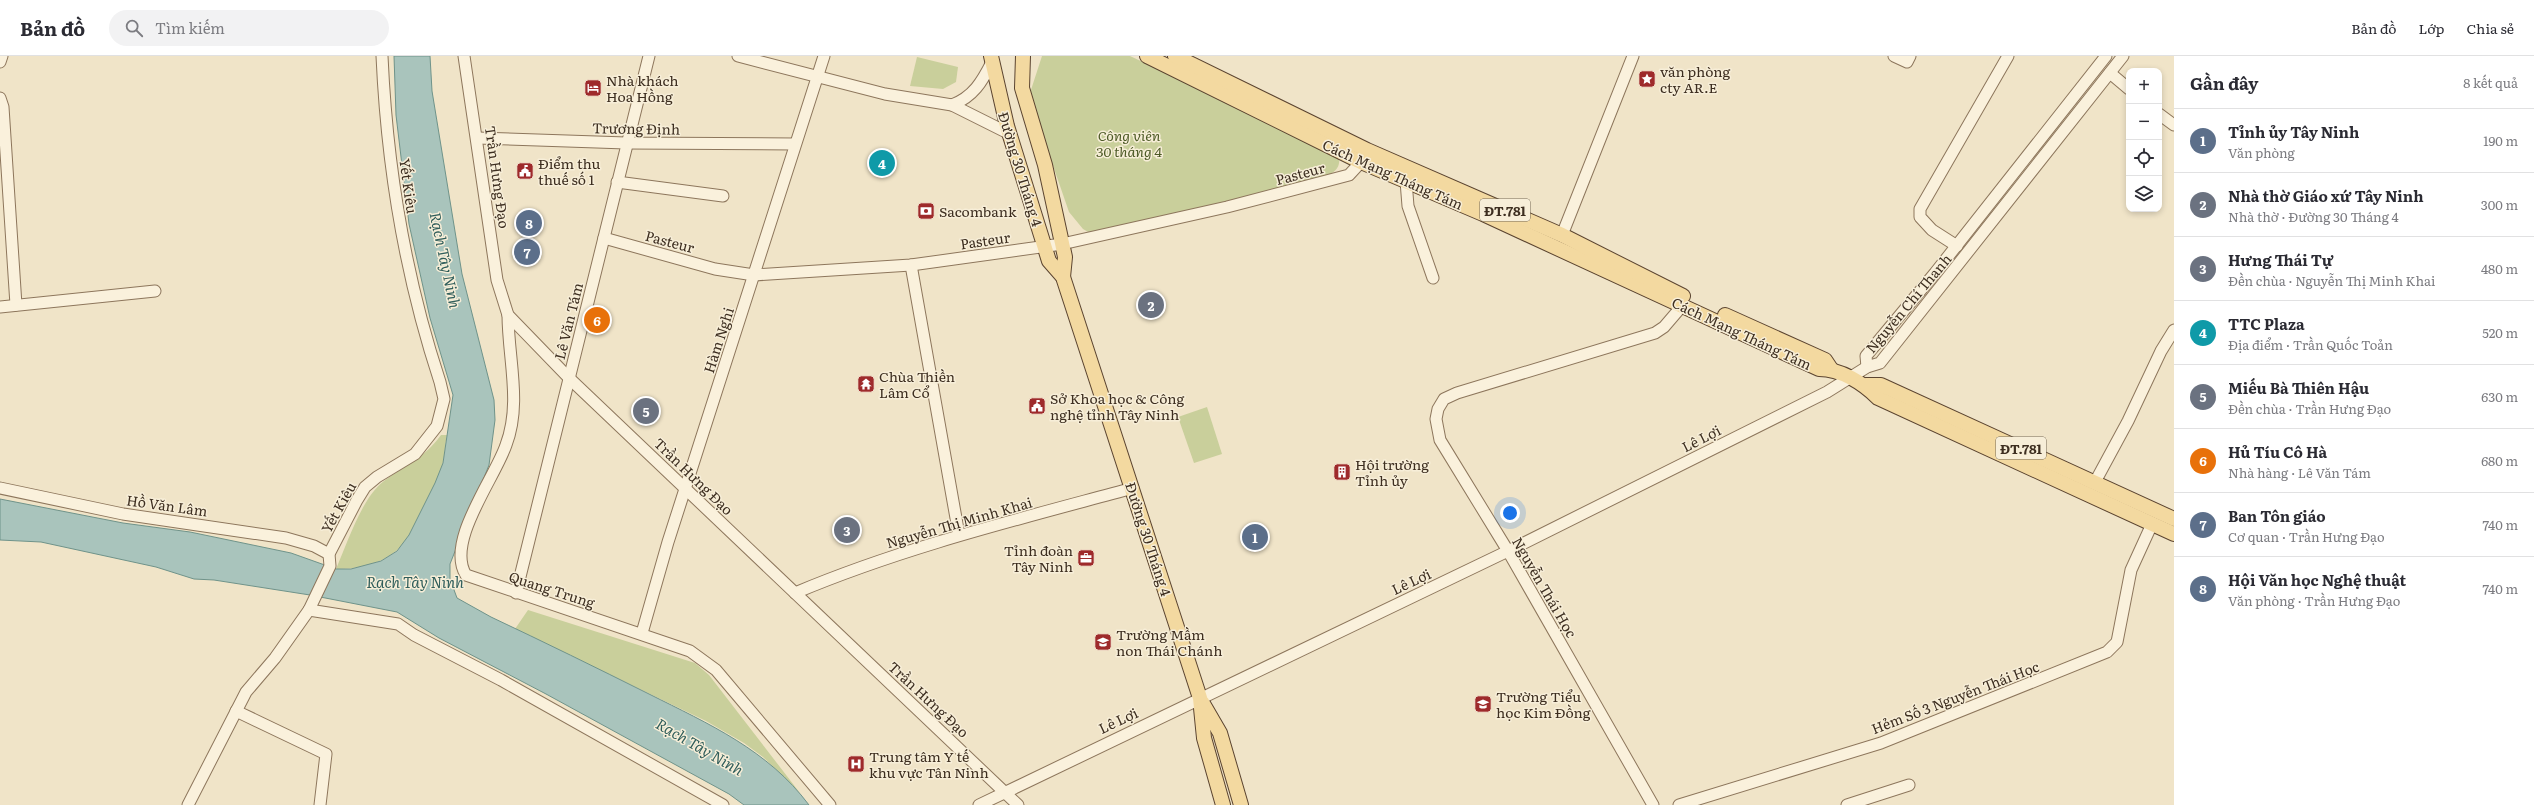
<!DOCTYPE html>
<html lang="vi">
<head>
<meta charset="utf-8">
<style>
  body { margin:0; font-family:Literata,serif; background:#f2f2f3; color:#2b2b33 }
  .controls { position:absolute; right:12px; top:12px; display:grid; overflow:hidden; border-radius:8px; box-shadow:0 2px 6px #0003 }
  .controls button { width:36px; height:36px; display:grid; place-items:center; padding:0; border:0; border-bottom:1px solid #e1e1e2; background:#fff; color:#2b2b33; font:20px sans-serif }
  .you { position:absolute; left:1510px; top:457px; width:14px; height:14px; margin:-10px; border:3px solid #fff; border-radius:50%; background:#1a73e8; box-shadow:0 0 0 6px #1a73e833 }
  .badge { display:grid; place-items:center; width:26px; height:26px; border-radius:50%; background:#0b8043; color:#fff; font-size:13px; font-weight:700 }
  .pin { position:absolute; translate:-50% -50%; border:2px solid #fff; box-shadow:0 1px 4px #0006 }
  .list { margin:0; padding:0; list-style:none }
  h2 { display:flex; justify-content:space-between; align-items:center; height:52px; margin:0; padding:0 16px; font-size:17px }
  h2 small { font-size:13px; font-weight:400; color:#7c7c81 }
  .list li { display:grid; grid-template-columns:26px 1fr auto; gap:12px; align-items:center; box-sizing:border-box; height:64px; padding:0 16px; border-top:1px solid #e1e1e2 }
  .list b { display:block; font-size:15px; white-space:nowrap }
  .list p { margin:0; font-size:13px; white-space:nowrap; color:#7c7c81 }
  .list em { font-size:13px; font-style:normal; color:#7c7c81 }
  .icon { flex:none; width:22px; height:22px; fill:none; stroke:currentColor; stroke-width:2; stroke-linecap:round; stroke-linejoin:round }
  .map { position:relative; flex:none; width:2174px; height:749px; overflow:hidden }
  header { display:flex; align-items:center; gap:24px; box-sizing:border-box; height:56px; padding:0 20px; background:#fff; border-bottom:1px solid #e1e1e2 }
  header strong { font-size:19px }
  nav { display:flex; gap:22px; margin-inline-start:auto; font-size:14px }
  .search { width:280px; height:36px; background:#f2f2f3; display:flex; align-items:center; gap:10px; box-sizing:border-box; padding:0 14px; border-radius:22px; color:#7c7c81; font-size:15px }
  main { display:flex }
  aside { flex:1; background:#fff }
  .map>svg:first-child { display:block }
  .green { fill:#c9cf9b }
  .water { fill:#a9c4bc; stroke:#6f938a }
  .lines { fill:none; stroke-linecap:round; stroke-linejoin:round }
  .minor-casing { stroke:#8d765c; stroke-width:13 }
  .major-casing { stroke:#5b4430; stroke-width:16 }
  .minor { stroke:#faf1dc; stroke-width:11 }
  .major { stroke:#f3d9a0; stroke-width:14 }
  .labels { text-anchor:middle; dominant-baseline:central; stroke-width:3; stroke-linejoin:round; paint-order:stroke }
  .shield { fill:#f7eed8; stroke:#756857; stroke-width:1 }
  .shield-label { font-size:13px; font-weight:bold; fill:#3d2e20 }
  .poi-label { font-size:14px; fill:#3d2e20; stroke:#f7eed8; text-anchor:start }
  .street-label { font-size:14px; fill:#3d2e20; stroke:#f7eed8 }
  .park-label { font-size:14px; font-style:italic; fill:#4d5a26; stroke:#f7eed8 }
  .water-label { font-size:15px; font-style:italic; fill:#2f5d5a; stroke:#f7eed8 }
</style>
</head>
<body>
<header>
<strong>Bản đồ</strong>
<div class="search"><svg class="icon" aria-label="search" viewBox="0 0 24 24"><circle cx="10" cy="10" r="6"/><path d="M15 15l6 6"/></svg>Tìm kiếm</div>
<nav><a>Bản đồ</a><a>Lớp</a><a>Chia sẻ</a></nav>
</header>
<main>
<div class="map">
<svg width="2174" height="749" viewBox="0 0 2174 749">
  <rect width="100%" height="100%" fill="#f0e4c8"/>
  <g class="green">
    <path d="M1042 0H1130L1322 90 1339 102C1341 116 1328 119 1317 124L1090 177 1083 173 1069 156 1029 40Z"/>
    <path d="M917 1 958 11 956 26 943 33 910 30Z"/>
    <path d="M1207 351 1222 398 1194 407 1178 361Z"/>
    <path d="M441 379H447C445 388 445 397 443 406 438 427 412 482 396 495 379 509 357 513 336 513 347 488 362 441 384 425 406 409 424 402 441 379Z"/>
    <path d="M528 554 695 607 709 619 800 737 763 701 744 687 706 665 515 573Z"/>
  </g>
  <path class="water" d="M394 0H430L432 35 462 218 494 344 495 364 489 409 450 508V523L457 542 491 561C544 586 597 612 649 638 709 668 768 694 809 749H744L729 738 546 638 439 582 397 556 310 539 214 524 194 523 156 511 41 486 0 484V443L123 467 190 476 291 497 336 513H351L381 505 397 495 409 479 435 427 443 407 453 339 430 262 409 168 396 59Z"/>
  <g class="lines">
    <defs>
      <g id="minor">
        <path d="M464 0 497 224 508 259 569 322 1018 749"/>
        <path d="M738 0 885 38 952 49 1010 78"/>
        <path d="M1894 0 1907 6 1910 0"/>
        <path d="M0 6 2 0"/>
        <path d="M2110 17 2129 33"/>
        <path d="M0 42 3 51 16 249"/>
        <path d="M952 49C973 41 982 26 992 6"/>
        <path d="M2159 58 2174 69"/>
        <path d="M477 82 626 87 795 88"/>
        <path d="M1406 125 1408 150 1433 222"/>
        <path d="M617 126 723 140"/>
        <path d="M1562 179 1633 0"/>
        <path d="M604 182 715 213 754 219 911 209 1062 188 1227 151 1349 119 1361 106"/>
        <path d="M1957 190 1932 174 1920 161V153L2008 0"/>
        <path d="M911 209 959 479"/>
        <path d="M0 251 155 235"/>
        <path d="M508 259C508 302 522 347 506 389 495 422 445 486 466 519L690 595 716 614 830 749"/>
        <path d="M1867 311 1866 300 1935 217 2106 0"/>
        <path d="M2095 426 2128 365 2161 295 2174 274"/>
        <path d="M0 432 123 458 286 482 314 490 329 498"/>
        <path d="M516 537 649 0"/>
        <path d="M795 537C904 491 1019 463 1133 432"/>
        <path d="M309 554 398 568 414 579 501 624 723 749"/>
        <path d="M642 577 668 486 824 0"/>
        <path d="M236 655 326 698 320 749"/>
        <path d="M188 749 246 636 275 602 309 554 330 510 329 498 357 444 365 431 377 421 415 398 437 370 444 343 440 326C405 220 387 112 382 0"/>
        <path d="M979 749 1508 495 1827 336 1867 311 1880 307 2123 0"/>
        <path d="M1653 749 1508 495 1440 384 1436 363 1438 353 1444 343 1457 337 1655 277 1664 271 1682 250"/>
        <path d="M1679 749 1881 687 2107 596 2117 586 2131 514 2152 468"/>
        <path d="M1847 749 1909 729"/>
      </g>
      <g id="major">
        <path d="M991 0 1007 70 1049 205 1063 221 1200 642 1204 682 1223 749"/>
        <path d="M1023 0 1022 32 1045 109 1065 201 1063 221"/>
        <path d="M1147 0 1361 106 1483 158 1819 313C1841 313 1863 327 1878 342L2174 478"/>
        <path d="M1175 0 1367 94 1562 179 1683 240"/>
        <path d="M1725 259 1825 304 1831 313"/>
        <path d="M1866 329H1881L2174 463"/>
        <path d="M1202 646 1220 677 1241 749"/>
      </g>
    </defs>
    <use href="#minor" class="minor-casing"/>
    <use href="#major" class="major-casing"/>
    <use href="#minor" class="minor"/>
    <use href="#major" class="major"/>
  </g>
  <defs>
    <symbol id="sight-square" viewBox="-11 -11 22 22"><rect x="-9" y="-9" width="18" height="18" rx="4" fill="#9e2a2b" stroke="#f7eed8"/><path d="M0-6L1.8-2.2L6-1.7L2.9 1.2L3.7 5.4L0 3.3L-3.7 5.4L-2.9 1.2L-6-1.7L-1.8-2.2Z" fill="#fff"/></symbol>
    <symbol id="hotel-square" viewBox="-11 -11 22 22"><rect x="-9" y="-9" width="18" height="18" rx="4" fill="#9e2a2b" stroke="#f7eed8"/><path d="M-6-4.5h1.5V1H6V5H4.5V3h-9V5H-6ZM-4 0a1.8 1.8 0 1 1 3.6 0ZM.5 0V-2.5h3Q6-2.5 6 0Z" fill="#fff"/></symbol>
    <symbol id="civic-square" viewBox="-11 -11 22 22"><rect x="-9" y="-9" width="18" height="18" rx="4" fill="#9e2a2b" stroke="#f7eed8"/><path d="M-.6-6.5H3V-4.5H.6V-3L4-1V1h2V6H-6V1h2V-1L-.6-3ZM-1.2 2.5V6h2.4V2.5Z" fill="#fff"/></symbol>
    <symbol id="bank-square" viewBox="-11 -11 22 22"><rect x="-9" y="-9" width="18" height="18" rx="4" fill="#9e2a2b" stroke="#f7eed8"/><path d="M-6-4H6V4H-6ZM0-2.3a2.3 2.3 0 1 0 0 4.6a2.3 2.3 0 1 0 0-4.6Z" fill="#fff"/></symbol>
    <symbol id="temple-square" viewBox="-11 -11 22 22"><rect x="-9" y="-9" width="18" height="18" rx="4" fill="#9e2a2b" stroke="#f7eed8"/><path d="M0-6L5-2H3V0L6.5 2.5H4V6H1.5V3h-3V6H-4V2.5H-6.5L-3 0V-2H-5Z" fill="#fff"/></symbol>
    <symbol id="building-square" viewBox="-11 -11 22 22"><rect x="-9" y="-9" width="18" height="18" rx="4" fill="#9e2a2b" stroke="#f7eed8"/><path d="M-4-6H4V6H1V3H-1V6H-4ZM-2.5-4.3h1.7v1.8h-1.7ZM.8-4.3h1.7v1.8H.8ZM-2.5-1h1.7V.8h-1.7ZM.8-1h1.7V.8H.8Z" fill="#fff"/></symbol>
    <symbol id="office-square" viewBox="-11 -11 22 22"><rect x="-9" y="-9" width="18" height="18" rx="4" fill="#9e2a2b" stroke="#f7eed8"/><path d="M-6-3h4V-5.5h4V-3h4V5H-6ZM-1-4.5V-3h2v-1.5ZM-6 0V1H6V0Z" fill="#fff"/></symbol>
    <symbol id="school-square" viewBox="-11 -11 22 22"><rect x="-9" y="-9" width="18" height="18" rx="4" fill="#9e2a2b" stroke="#f7eed8"/><path d="M0-5L7-2L0 1L-7-2ZM-4 1L0 2.5L4 1V4Q0 6-4 4Z" fill="#fff"/></symbol>
    <symbol id="hospital-square" viewBox="-11 -11 22 22"><rect x="-9" y="-9" width="18" height="18" rx="4" fill="#9e2a2b" stroke="#f7eed8"/><path d="M-5-5h3v3.5h4V-5h3V5h-3V1.5h-4V5h-3Z" fill="#fff"/></symbol>
  </defs>
  <g fill-rule="evenodd">
    <use href="#sight-square" x="1637" y="13" width="20" height="20"/>
    <use href="#hotel-square" x="583" y="22" width="20" height="20"/>
    <use href="#civic-square" x="515" y="105" width="20" height="20"/>
    <use href="#bank-square" x="916" y="145" width="20" height="20"/>
    <use href="#temple-square" x="856" y="318" width="20" height="20"/>
    <use href="#civic-square" x="1027" y="340" width="20" height="20"/>
    <use href="#building-square" x="1332" y="406" width="20" height="20"/>
    <use href="#office-square" x="1076" y="492" width="20" height="20"/>
    <use href="#school-square" x="1093" y="576" width="20" height="20"/>
    <use href="#school-square" x="1473" y="638" width="20" height="20"/>
    <use href="#hospital-square" x="846" y="698" width="20" height="20"/>
  </g>
  <g class="labels">
    <g class="shield">
      <rect x="1480" y="143" width="50" height="22" rx="3"/>
      <rect x="1996" y="381" width="50" height="22" rx="3"/>
    </g>
    <g class="shield-label">
      <text x="1505" y="154">ĐT.781</text>
      <text x="2021" y="392">ĐT.781</text>
    </g>
    <g class="poi-label">
      <text x="1660" y="15">văn phòng<tspan x="1660" dy="16">cty AR.E</tspan></text>
      <text x="606" y="24">Nhà khách<tspan x="606" dy="16">Hoa Hồng</tspan></text>
      <text x="538" y="107">Điểm thu<tspan x="538" dy="16">thuế số 1</tspan></text>
      <text x="939" y="155">Sacombank</text>
      <text x="879" y="320">Chùa Thiền<tspan x="879" dy="16">Lâm Cổ</tspan></text>
      <text x="1050" y="342">Sở Khoa học &amp; Công<tspan x="1050" dy="16">nghệ tỉnh Tây Ninh</tspan></text>
      <text x="1355" y="408">Hội trường<tspan x="1355" dy="16">Tỉnh ủy</tspan></text>
      <text x="1073" y="494" text-anchor="end">Tỉnh đoàn<tspan x="1073" dy="16">Tây Ninh</tspan></text>
      <text x="1116" y="578">Trường Mầm<tspan x="1116" dy="16">non Thái Chánh</tspan></text>
      <text x="1496" y="640">Trường Tiểu<tspan x="1496" dy="16">học Kim Đồng</tspan></text>
      <text x="869" y="700">Trung tâm Y tế<tspan x="869" dy="16">khu vực Tân Ninh</tspan></text>
    </g>
    <g class="street-label">
      <text transform="translate(636 72) rotate(1)">Trương Định</text>
      <text transform="translate(1021 113) rotate(73)">Đường 30 Tháng 4</text>
      <text transform="translate(1300 117) rotate(-15)">Pasteur</text>
      <text transform="translate(1393 118) rotate(24)">Cách Mạng Tháng Tám</text>
      <text transform="translate(498 121) rotate(82)">Trần Hưng Đạo</text>
      <text transform="translate(409 130) rotate(82)">Yết Kiêu</text>
      <text transform="translate(985 184) rotate(-8)">Pasteur</text>
      <text transform="translate(670 185) rotate(15)">Pasteur</text>
      <text transform="translate(1908 247) rotate(-50)">Nguyễn Chí Thanh</text>
      <text transform="translate(568 265) rotate(-76)">Lê Văn Tám</text>
      <text transform="translate(1742 277) rotate(25)">Cách Mạng Tháng Tám</text>
      <text transform="translate(718 284) rotate(-72)">Hàm Nghi</text>
      <text transform="translate(1701 382) rotate(-27)">Lê Lợi</text>
      <text transform="translate(694 420) rotate(44)">Trần Hưng Đạo</text>
      <text transform="translate(167 449) rotate(8)">Hồ Văn Lâm</text>
      <text transform="translate(338 451) rotate(-61)">Yết Kiêu</text>
      <text transform="translate(959 466) rotate(-16)">Nguyễn Thị Minh Khai</text>
      <text transform="translate(1149 483) rotate(72)">Đường 30 Tháng 4</text>
      <text transform="translate(1411 525) rotate(-25)">Lê Lợi</text>
      <text transform="translate(1545 531) rotate(60)">Nguyễn Thái Học</text>
      <text transform="translate(552 533) rotate(18)">Quang Trung</text>
      <text transform="translate(1955 641) rotate(-21)">Hẻm Số 3 Nguyễn Thái Học</text>
      <text transform="translate(929 643) rotate(43)">Trần Hưng Đạo</text>
      <text transform="translate(1118 664) rotate(-25)">Lê Lợi</text>
    </g>
    <g class="park-label">
      <text x="1129" y="79">Công viên<tspan x="1129" dy="16">30 tháng 4</tspan></text>
    </g>
    <g class="water-label">
      <text transform="translate(446 204) rotate(78)">Rạch Tây Ninh</text>
      <text x="415" y="525">Rạch Tây Ninh</text>
      <text transform="translate(700 690) rotate(30)">Rạch Tây Ninh</text>
    </g>
  </g>
</svg>
<div class="controls">
<button>+</button>
<button>−</button>
<button><svg class="icon" aria-label="locate" viewBox="0 0 24 24"><circle cx="12" cy="12" r="6"/><path d="M12 2v4M12 18v4M2 12h4M18 12h4"/></svg></button>
<button><svg class="icon" aria-label="layers" viewBox="0 0 24 24"><path d="M12 4l9 5-9 5-9-5zM3 14l9 5 9-5"/></svg></button>
</div>
<div class="you"></div>
<div class="pin badge" style="left:1255px;top:481px;background:#5c6f8a">1</div>
<div class="pin badge" style="left:1151px;top:249px;background:#6b7280">2</div>
<div class="pin badge" style="left:847px;top:474px;background:#6b7280">3</div>
<div class="pin badge" style="left:882px;top:107px;background:#0f9aa8">4</div>
<div class="pin badge" style="left:646px;top:355px;background:#6b7280">5</div>
<div class="pin badge" style="left:597px;top:264px;background:#e8710a">6</div>
<div class="pin badge" style="left:527px;top:196px;background:#5c6f8a">7</div>
<div class="pin badge" style="left:529px;top:167px;background:#5c6f8a">8</div>
</div>
<aside>
<h2>Gần đây<small>8 kết quả</small></h2>
<ul class="list">
<li><span class="badge" style="background:#5c6f8a">1</span><div><b>Tỉnh ủy Tây Ninh</b><p>Văn phòng</p></div><em>190 m</em></li>
<li><span class="badge" style="background:#6b7280">2</span><div><b>Nhà thờ Giáo xứ Tây Ninh</b><p>Nhà thờ · Đường 30 Tháng 4</p></div><em>300 m</em></li>
<li><span class="badge" style="background:#6b7280">3</span><div><b>Hưng Thái Tự</b><p>Đền chùa · Nguyễn Thị Minh Khai</p></div><em>480 m</em></li>
<li><span class="badge" style="background:#0f9aa8">4</span><div><b>TTC Plaza</b><p>Địa điểm · Trần Quốc Toản</p></div><em>520 m</em></li>
<li><span class="badge" style="background:#6b7280">5</span><div><b>Miếu Bà Thiên Hậu</b><p>Đền chùa · Trần Hưng Đạo</p></div><em>630 m</em></li>
<li><span class="badge" style="background:#e8710a">6</span><div><b>Hủ Tíu Cô Hà</b><p>Nhà hàng · Lê Văn Tám</p></div><em>680 m</em></li>
<li><span class="badge" style="background:#5c6f8a">7</span><div><b>Ban Tôn giáo</b><p>Cơ quan · Trần Hưng Đạo</p></div><em>740 m</em></li>
<li><span class="badge" style="background:#5c6f8a">8</span><div><b>Hội Văn học Nghệ thuật</b><p>Văn phòng · Trần Hưng Đạo</p></div><em>740 m</em></li>
</ul>
</aside>
</main>
</body>
</html>
